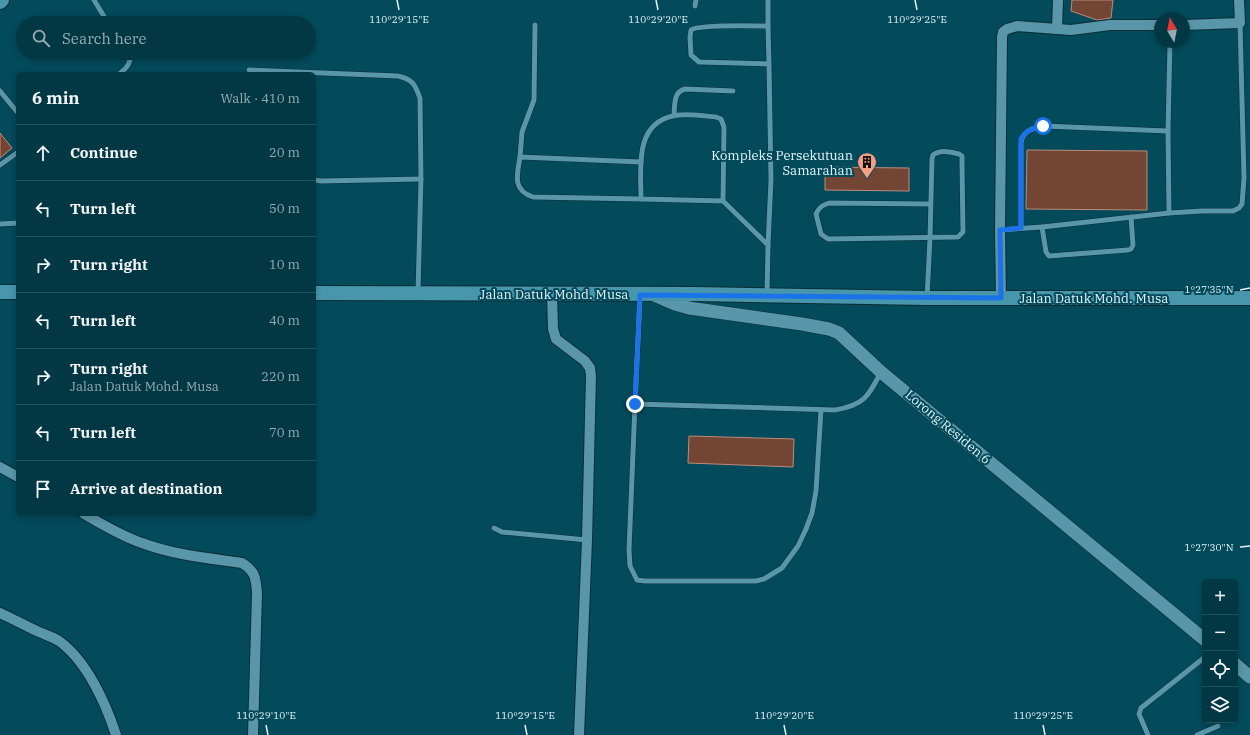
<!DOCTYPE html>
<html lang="en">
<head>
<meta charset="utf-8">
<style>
  body { margin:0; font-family:"IBM Plex Serif",serif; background:#10434f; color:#f1f3f6 }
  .controls { position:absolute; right:12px; bottom:12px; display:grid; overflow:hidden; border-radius:6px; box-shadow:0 2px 6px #0003 }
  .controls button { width:36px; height:36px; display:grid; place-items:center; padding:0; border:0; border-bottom:1px solid #23525d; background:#023844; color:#f1f3f6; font:20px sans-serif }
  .compass { position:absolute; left:1154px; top:12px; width:36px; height:36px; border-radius:50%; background:#023844; box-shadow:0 2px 6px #0003; rotate:350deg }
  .stop { position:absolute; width:12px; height:12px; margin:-9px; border:3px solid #1a73e8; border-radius:50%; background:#fff }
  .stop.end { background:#1a73e8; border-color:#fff; box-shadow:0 1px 4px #0008 }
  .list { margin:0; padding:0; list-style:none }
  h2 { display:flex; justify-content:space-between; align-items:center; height:52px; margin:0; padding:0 16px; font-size:17px }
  h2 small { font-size:13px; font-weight:400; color:#96acb2 }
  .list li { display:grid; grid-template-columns:26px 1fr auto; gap:12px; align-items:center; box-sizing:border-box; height:56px; padding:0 16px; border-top:1px solid #23525d }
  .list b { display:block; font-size:15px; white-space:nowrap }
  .list p { margin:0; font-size:13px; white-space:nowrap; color:#96acb2 }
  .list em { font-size:13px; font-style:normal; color:#96acb2 }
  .icon { flex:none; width:22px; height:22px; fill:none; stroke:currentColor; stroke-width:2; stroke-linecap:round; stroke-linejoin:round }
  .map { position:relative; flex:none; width:1250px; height:735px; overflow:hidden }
  .search { position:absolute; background:#023844; box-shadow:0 2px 6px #0003; left:16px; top:16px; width:300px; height:44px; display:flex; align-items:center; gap:10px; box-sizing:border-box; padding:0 14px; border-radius:22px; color:#96acb2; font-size:15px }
  .panel { position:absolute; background:#023844; box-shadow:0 2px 6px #0003; left:16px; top:72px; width:300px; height:444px; border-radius:6px }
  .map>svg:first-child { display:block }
  .building { fill:#724535; stroke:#bf8c7a }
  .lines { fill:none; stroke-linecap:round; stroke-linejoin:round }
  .service-casing { stroke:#0d2d36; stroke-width:6 }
  .minor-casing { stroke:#0d2d36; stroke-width:12 }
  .tertiary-casing { stroke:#0d2d36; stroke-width:14 }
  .secondary-casing { stroke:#0d2d36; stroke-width:16 }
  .service { stroke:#5a96a9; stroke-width:5 }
  .minor { stroke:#5a96a9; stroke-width:10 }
  .tertiary { stroke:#5a96a9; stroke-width:13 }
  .secondary { stroke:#4896ac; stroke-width:14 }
  .route { stroke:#1a73e8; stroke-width:5 }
  .ticks { fill:none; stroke:#e5f6fc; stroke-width:1.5 }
  .labels { text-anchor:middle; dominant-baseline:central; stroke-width:4; stroke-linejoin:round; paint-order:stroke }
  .poi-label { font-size:13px; fill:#e5f6fc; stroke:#034a5b; text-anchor:end }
  .street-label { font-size:13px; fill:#e5f6fc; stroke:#034a5b }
  .ticks-label { font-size:10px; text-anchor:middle; fill:#e5f6fc; stroke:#034a5b; stroke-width:4; stroke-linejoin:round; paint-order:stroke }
</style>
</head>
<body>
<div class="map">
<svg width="1250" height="735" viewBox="0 0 1250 735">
  <rect width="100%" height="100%" fill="#034a5b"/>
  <g class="building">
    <path d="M1072 0H1113L1111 18 1097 20 1071 11Z"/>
    <path d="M0 133 12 148 0 158Z"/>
    <path d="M1027 150 1147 151V210L1026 209Z"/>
    <path d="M825 167 909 168V191L825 190Z"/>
    <path d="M689 436 794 439 793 467 688 463Z"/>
  </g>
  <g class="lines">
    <defs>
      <g id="service">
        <path d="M94 0 108 23"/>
        <path d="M768 0V26"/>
        <path d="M695 6 696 0"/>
        <path d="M249 70 398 76C414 80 415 85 420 98L421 179 418 292"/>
        <path d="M119 74C125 69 128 67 130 60L126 53"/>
        <path d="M0 91 18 113"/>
        <path d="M674 115C675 105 673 92 685 89L733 91"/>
        <path d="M520 157 522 132 534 100 535 25"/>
        <path d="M641 162 520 157C517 175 512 190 533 197L641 199"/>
        <path d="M0 165 18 152"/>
        <path d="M314 180 321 181 421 179"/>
        <path d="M723 201 724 127 721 119 716 117C703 116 686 113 673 116 634 124 641 169 641 199L723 201 768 245 767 294"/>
        <path d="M1169 213 1202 211H1233L1239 208 1242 204 1244 178 1240 23"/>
        <path d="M0 224 18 223"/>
        <path d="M1042 227 1046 252 1049 256 1128 250 1131 249 1133 245 1131 217"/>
        <path d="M1021 228V143C1022 131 1033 128 1043 126L1168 131"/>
        <path d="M1000 230 1042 227 1169 213 1168 131 1170 42"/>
        <path d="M768 245 771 180 769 64 699 62 691 55 690 37 691 30C698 24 756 26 768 26L769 64"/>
        <path d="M640 296 635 404 835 410C864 405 868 397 881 372"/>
        <path d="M927 298 930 238 932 159 933 155C941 149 950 152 959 154L962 156V163L963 232 958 237 828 239 821 234 816 214C819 207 823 205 829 203L930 204"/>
        <path d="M635 404 629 550 630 566 637 580 645 581H756L764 579 782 568 798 546 806 529 812 513 816 491 821 410"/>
        <path d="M494 528 502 532 587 540"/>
        <path d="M1148 735 1139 714 1141 708 1205 657"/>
        <path d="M1197 735 1218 726"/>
      </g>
      <g id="minor">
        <path d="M1184 25 1240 23 1239 0"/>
        <path d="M1057 29 1058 0"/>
        <path d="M552 294 553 329 556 339 585 361 590 368 591 376 587 540 579 735"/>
        <path d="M1001 298 1000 230 1002 37 1003 32 1007 29 1017 26 1071 30 1110 25H1160"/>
        <path d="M0 467 18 477"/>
        <path d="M84 514C102 524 121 536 142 543 174 555 208 558 242 563 255 571 256 578 257 593L253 735"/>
        <path d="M0 613C13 619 26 626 39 632 46 635 53 637 59 641 87 661 106 704 116 735"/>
      </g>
      <g id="tertiary">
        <path d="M654 295 675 304 689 308 802 324 829 329 839 333 881 372 1205 640"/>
        <path d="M1235 664 1250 677"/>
      </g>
      <g id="secondary">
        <path d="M0 2 2 0"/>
        <path d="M0 292H18"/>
        <path d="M314 293 695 294 927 298H1250"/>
      </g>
    </defs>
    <use href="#service" class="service-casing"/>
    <use href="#minor" class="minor-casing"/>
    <use href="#tertiary" class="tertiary-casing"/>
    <use href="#secondary" class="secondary-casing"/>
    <use href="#service" class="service"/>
    <use href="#minor" class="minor"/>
    <use href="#tertiary" class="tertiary"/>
    <use href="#secondary" class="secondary"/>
  </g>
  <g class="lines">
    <path class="route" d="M635 404 640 295 1001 298 1000 230 1021 228V139C1026 130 1033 128 1043 126"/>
  </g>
  <path class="ticks" d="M397 0 399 10M656 0 658 10M915 0 917 10M1240 290 1250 288M1240 547 1250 546M266 725 268 735M525 725 527 735M784 725 786 735M1043 725 1045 735"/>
  <defs>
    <symbol id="building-pin" viewBox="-11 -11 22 30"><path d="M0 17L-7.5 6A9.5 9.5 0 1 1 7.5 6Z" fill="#f3a082" stroke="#034a5b"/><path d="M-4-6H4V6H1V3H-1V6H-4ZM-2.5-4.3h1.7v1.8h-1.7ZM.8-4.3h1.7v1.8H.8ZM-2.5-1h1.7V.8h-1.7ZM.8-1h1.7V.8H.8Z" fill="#111"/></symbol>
  </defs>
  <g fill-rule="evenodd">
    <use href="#building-pin" x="856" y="151" width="22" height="30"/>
  </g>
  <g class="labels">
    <g class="poi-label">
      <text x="853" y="155">Kompleks Persekutuan<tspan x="853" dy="15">Samarahan</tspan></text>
    </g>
    <g class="street-label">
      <text x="554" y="294">Jalan Datuk Mohd. Musa</text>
      <text x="1094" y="298">Jalan Datuk Mohd. Musa</text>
      <text transform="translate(948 427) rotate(40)">Lorong Residen 6</text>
    </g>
  </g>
  <g class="ticks-label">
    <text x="399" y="23">110°29'15"E</text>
    <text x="658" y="23">110°29'20"E</text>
    <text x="917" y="23">110°29'25"E</text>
    <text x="1209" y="293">1°27'35"N</text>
    <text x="1209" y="551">1°27'30"N</text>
    <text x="266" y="719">110°29'10"E</text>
    <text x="525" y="719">110°29'15"E</text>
    <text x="784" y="719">110°29'20"E</text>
    <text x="1043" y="719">110°29'25"E</text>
  </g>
</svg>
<div class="controls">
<button>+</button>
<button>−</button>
<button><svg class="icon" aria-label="locate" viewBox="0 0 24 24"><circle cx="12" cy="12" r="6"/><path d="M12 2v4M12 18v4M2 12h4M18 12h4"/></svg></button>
<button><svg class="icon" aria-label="layers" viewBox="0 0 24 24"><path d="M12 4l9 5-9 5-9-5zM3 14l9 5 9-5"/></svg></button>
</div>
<svg class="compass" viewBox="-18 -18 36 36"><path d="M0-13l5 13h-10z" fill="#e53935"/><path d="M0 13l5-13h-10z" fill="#96acb2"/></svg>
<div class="stop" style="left:1043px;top:126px"></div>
<div class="stop end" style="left:635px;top:404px"></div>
<div class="search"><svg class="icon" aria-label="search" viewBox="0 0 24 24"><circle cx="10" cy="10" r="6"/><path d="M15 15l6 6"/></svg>Search here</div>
<section class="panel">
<h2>6 min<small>Walk · 410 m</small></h2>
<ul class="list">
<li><svg class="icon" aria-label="ahead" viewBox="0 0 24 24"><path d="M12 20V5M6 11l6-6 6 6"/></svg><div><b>Continue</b></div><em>20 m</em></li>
<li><svg class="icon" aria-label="left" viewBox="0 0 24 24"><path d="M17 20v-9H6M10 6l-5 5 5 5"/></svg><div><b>Turn left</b></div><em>50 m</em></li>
<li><svg class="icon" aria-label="right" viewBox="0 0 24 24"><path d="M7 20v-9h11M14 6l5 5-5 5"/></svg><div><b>Turn right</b></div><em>10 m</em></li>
<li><svg class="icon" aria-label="left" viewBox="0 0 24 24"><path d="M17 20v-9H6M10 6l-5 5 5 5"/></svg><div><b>Turn left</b></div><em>40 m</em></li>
<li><svg class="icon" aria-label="right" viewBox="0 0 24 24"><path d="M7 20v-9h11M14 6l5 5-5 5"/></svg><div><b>Turn right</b><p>Jalan Datuk Mohd. Musa</p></div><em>220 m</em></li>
<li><svg class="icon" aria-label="left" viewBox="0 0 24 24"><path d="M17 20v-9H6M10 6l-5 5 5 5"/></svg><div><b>Turn left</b></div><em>70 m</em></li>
<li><svg class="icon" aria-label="arrive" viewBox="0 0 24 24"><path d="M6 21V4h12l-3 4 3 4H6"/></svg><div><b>Arrive at destination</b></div></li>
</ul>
</section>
</div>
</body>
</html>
